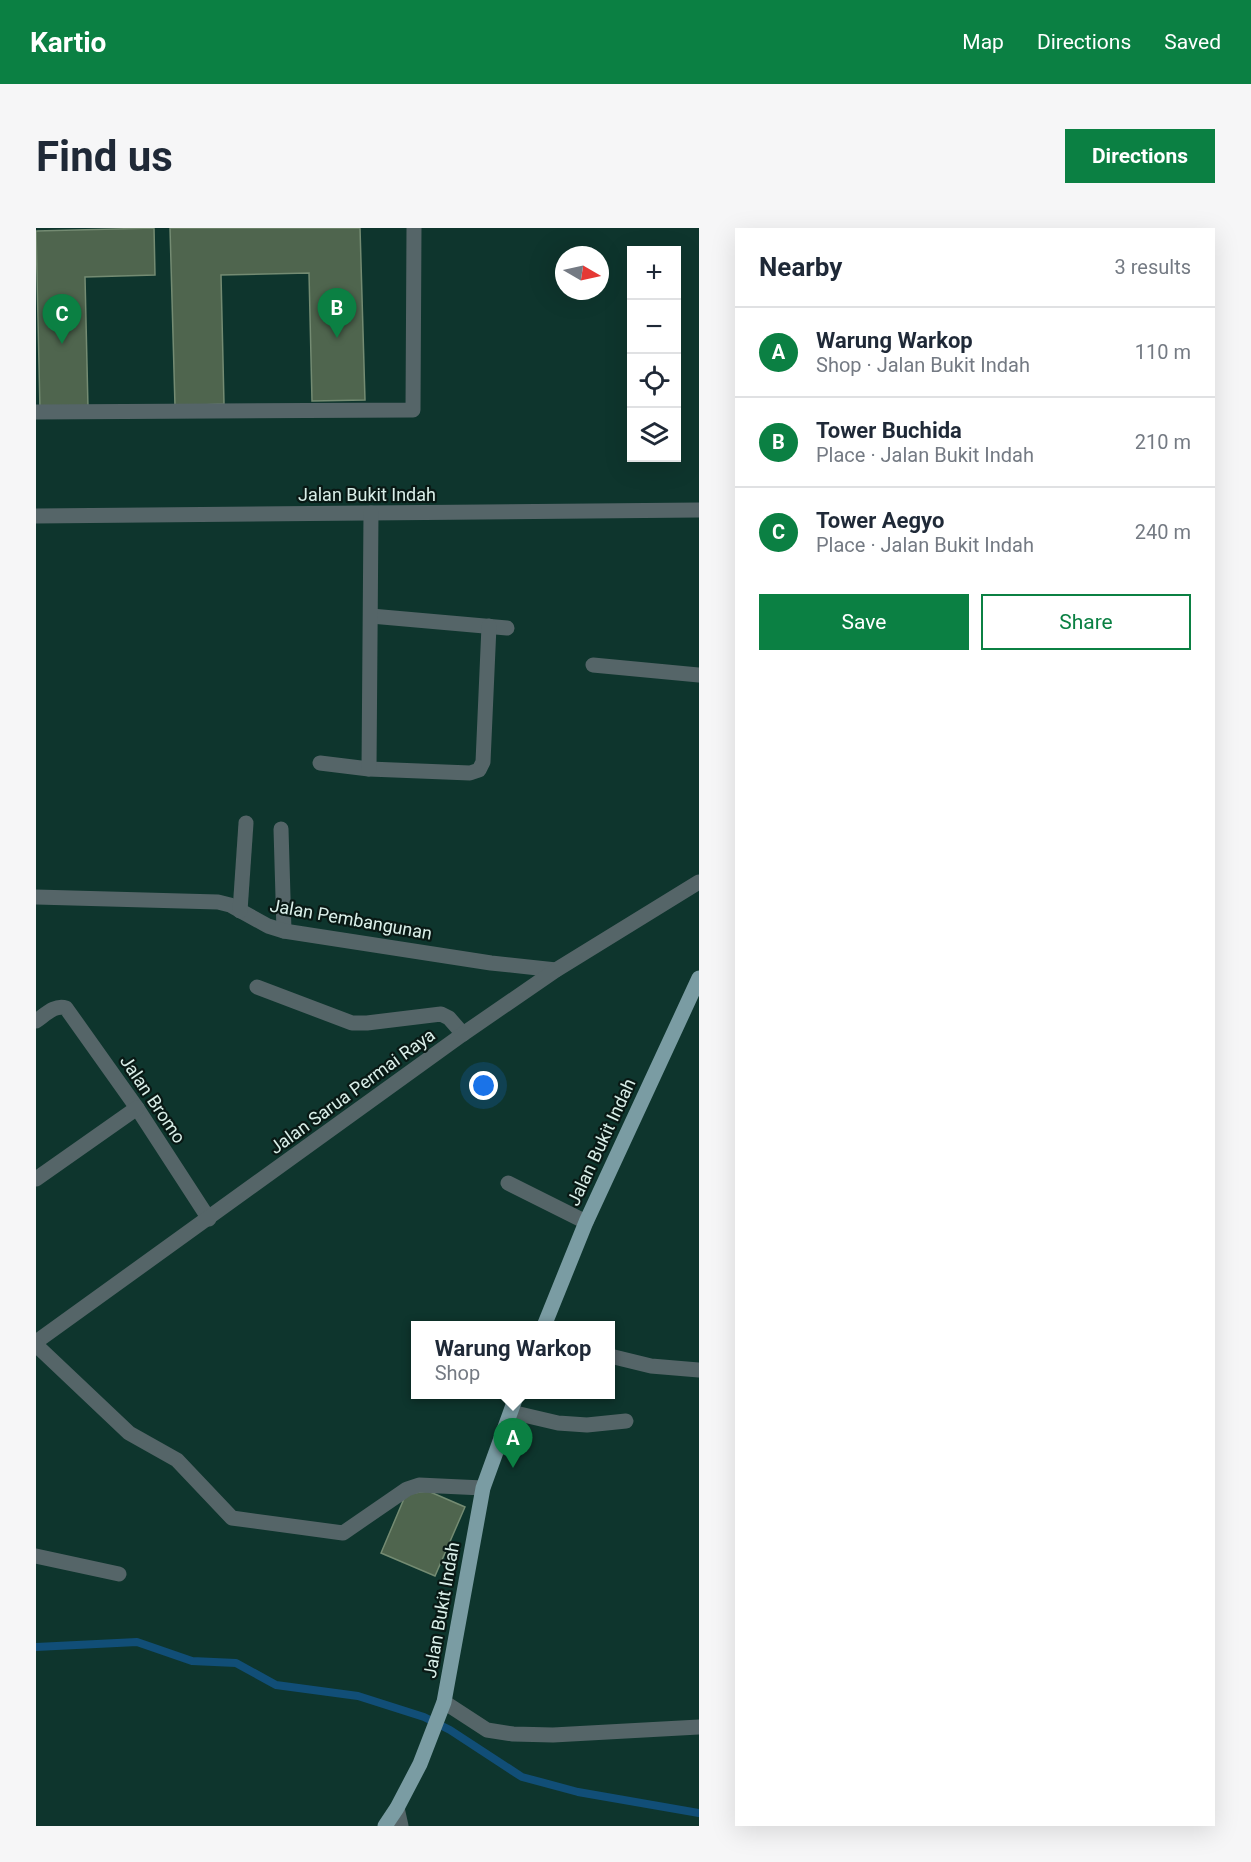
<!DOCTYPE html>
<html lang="en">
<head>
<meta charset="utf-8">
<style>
  body { margin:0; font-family:Roboto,sans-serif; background:#f6f6f7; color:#1f2937 }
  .controls { position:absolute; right:18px; top:18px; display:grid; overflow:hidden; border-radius:0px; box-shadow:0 6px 24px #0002 }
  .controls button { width:54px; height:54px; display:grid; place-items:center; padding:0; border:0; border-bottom:2px solid #e0e1e3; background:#fff; color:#1f2937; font:30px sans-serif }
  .compass { position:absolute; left:519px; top:18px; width:54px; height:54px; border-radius:50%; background:#fff; box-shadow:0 6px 24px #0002; rotate:99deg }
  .you { position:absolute; left:448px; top:858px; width:21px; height:21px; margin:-15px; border:4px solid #fff; border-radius:50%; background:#1a73e8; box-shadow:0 0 0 9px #1a73e833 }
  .badge { display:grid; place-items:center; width:39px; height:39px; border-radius:50%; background:#0b8043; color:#fff; font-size:20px; font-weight:700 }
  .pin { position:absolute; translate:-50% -50px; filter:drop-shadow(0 2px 3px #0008) }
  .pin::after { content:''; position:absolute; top:32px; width:21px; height:18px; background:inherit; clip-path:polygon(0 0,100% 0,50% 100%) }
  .popup { position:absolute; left:375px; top:1093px; width:204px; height:78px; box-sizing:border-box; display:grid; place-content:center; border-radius:0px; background:#fff; filter:drop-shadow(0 2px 4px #0005); font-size:20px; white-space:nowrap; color:#747a83 }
  .popup b { font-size:22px; color:#1f2937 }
  .popup::after { content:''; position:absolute; left:50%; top:100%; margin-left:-12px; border:12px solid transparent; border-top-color:#fff }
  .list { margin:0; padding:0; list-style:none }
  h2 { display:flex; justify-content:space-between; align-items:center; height:78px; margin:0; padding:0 24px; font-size:26px }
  h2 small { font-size:20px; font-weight:400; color:#747a83 }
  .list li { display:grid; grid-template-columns:39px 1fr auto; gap:18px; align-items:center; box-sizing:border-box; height:90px; padding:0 24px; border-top:2px solid #e0e1e3 }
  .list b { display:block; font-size:22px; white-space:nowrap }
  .list p { margin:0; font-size:20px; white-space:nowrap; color:#747a83 }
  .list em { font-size:20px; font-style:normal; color:#747a83 }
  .actions { display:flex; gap:12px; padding:18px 24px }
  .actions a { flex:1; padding:14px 0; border:2px solid #0b8043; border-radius:0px; text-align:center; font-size:21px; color:#0b8043 }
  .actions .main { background:#0b8043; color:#fff }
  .icon { flex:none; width:33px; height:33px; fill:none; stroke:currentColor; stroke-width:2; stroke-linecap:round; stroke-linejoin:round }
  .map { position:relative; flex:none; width:663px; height:1598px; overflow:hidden; border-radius:0px }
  header { display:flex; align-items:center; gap:36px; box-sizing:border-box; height:84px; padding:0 30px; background:#0b8043; color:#fff }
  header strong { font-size:28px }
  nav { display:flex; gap:33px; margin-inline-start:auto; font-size:21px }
  .intro { display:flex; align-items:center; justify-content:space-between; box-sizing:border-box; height:144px; padding:0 36px }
  h1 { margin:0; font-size:42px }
  .button { padding:15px 27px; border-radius:0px; background:#0b8043; color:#fff; font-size:21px; font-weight:700 }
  main { display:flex; gap:36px; padding:0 36px }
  aside { flex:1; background:#fff; border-radius:0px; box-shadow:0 6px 24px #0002 }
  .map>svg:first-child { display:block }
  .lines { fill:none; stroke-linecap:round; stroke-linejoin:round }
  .stream { stroke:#114e77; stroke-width:8 }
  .building { fill:#4f654e; stroke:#748b72; stroke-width:1.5 }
  .minor { stroke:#556568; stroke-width:15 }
  .major { stroke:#7a9ca3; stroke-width:15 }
  .labels { text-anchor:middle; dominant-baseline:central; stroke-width:4.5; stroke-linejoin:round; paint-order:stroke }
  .street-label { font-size:18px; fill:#d9eee8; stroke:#091915 }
</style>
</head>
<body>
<header>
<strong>Kartio</strong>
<nav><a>Map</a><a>Directions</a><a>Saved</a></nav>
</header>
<div class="intro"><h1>Find us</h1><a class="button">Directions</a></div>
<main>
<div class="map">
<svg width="663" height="1598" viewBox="0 0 663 1598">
  <rect width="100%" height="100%" fill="#0e352d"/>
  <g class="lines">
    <path class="stream" d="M0 1419 101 1414 156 1433 200 1435 240 1457 322 1468 388 1489 414 1502 486 1549 542 1564 663 1585"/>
  </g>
  <g class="building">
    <path d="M118 0 119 47 49 49 52 180 4 182 0 3Z"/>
    <path d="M134 0H324L329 172 276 173 273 45 185 47 188 176 139 178Z"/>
    <path d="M392 1263 429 1279 399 1348 345 1325 370 1266Z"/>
  </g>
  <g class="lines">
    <g class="minor">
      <path d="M0 184 377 182 378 0"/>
      <path d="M0 288 663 282"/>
      <path d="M335 388 471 400"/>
      <path d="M557 437 663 447"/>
      <path d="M284 535 333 541 434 545 443 542 447 534 453 398"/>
      <path d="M333 541 335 285"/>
      <path d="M245 601 248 703"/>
      <path d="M0 669 182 674 194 677 232 698 248 703 455 735 520 742"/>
      <path d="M204 683 210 595"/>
      <path d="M221 759 316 795H331L405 786 413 790 427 806"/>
      <path d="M0 793C9 787 19 776 30 780L101 880 173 991"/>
      <path d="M0 951 101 880"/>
      <path d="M472 955 550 994"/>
      <path d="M0 1114 427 806 520 742 663 654"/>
      <path d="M0 1117 93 1205 141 1232 196 1290 307 1305 371 1261 383 1257 447 1260"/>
      <path d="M574 1128 615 1138 663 1142"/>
      <path d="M475 1184 522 1195 551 1197 590 1193"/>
      <path d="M0 1328 83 1346"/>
      <path d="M408 1474 451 1502 477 1506 517 1507 663 1499"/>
      <path d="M361 1580 365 1598"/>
    </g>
    <g class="major">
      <path d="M508 1098 550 994 663 750"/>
      <path d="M349 1598 361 1580 384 1536 408 1474 447 1260 481 1166"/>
    </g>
  </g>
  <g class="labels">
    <g class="street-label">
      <text x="331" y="266">Jalan Bukit Indah</text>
      <text transform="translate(315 691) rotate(10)">Jalan Pembangunan</text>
      <text transform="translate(316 863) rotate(-36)">Jalan Sarua Permai Raya</text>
      <text transform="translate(117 871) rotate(56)">Jalan Bromo</text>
      <text transform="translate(565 914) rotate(-65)">Jalan Bukit Indah</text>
      <text transform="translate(405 1382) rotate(-80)">Jalan Bukit Indah</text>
    </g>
  </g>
</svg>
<div class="controls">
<button>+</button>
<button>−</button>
<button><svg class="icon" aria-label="locate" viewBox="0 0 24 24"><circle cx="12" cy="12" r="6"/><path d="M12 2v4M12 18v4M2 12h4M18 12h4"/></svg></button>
<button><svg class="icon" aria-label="layers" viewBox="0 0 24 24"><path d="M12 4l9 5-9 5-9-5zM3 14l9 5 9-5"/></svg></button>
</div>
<svg class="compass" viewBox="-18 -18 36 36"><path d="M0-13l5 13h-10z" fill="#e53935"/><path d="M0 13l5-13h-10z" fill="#747a83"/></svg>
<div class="you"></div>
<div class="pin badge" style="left:477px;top:1240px">A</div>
<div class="popup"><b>Warung Warkop</b>Shop</div>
<div class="pin badge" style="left:301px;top:110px">B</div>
<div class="pin badge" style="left:26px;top:116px">C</div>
</div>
<aside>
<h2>Nearby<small>3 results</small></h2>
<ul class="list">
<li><span class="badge">A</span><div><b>Warung Warkop</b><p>Shop · Jalan Bukit Indah</p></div><em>110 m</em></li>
<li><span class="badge">B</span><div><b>Tower Buchida</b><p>Place · Jalan Bukit Indah</p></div><em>210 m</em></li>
<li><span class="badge">C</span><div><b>Tower Aegyo</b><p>Place · Jalan Bukit Indah</p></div><em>240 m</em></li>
</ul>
<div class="actions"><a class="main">Save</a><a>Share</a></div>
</aside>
</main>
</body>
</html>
